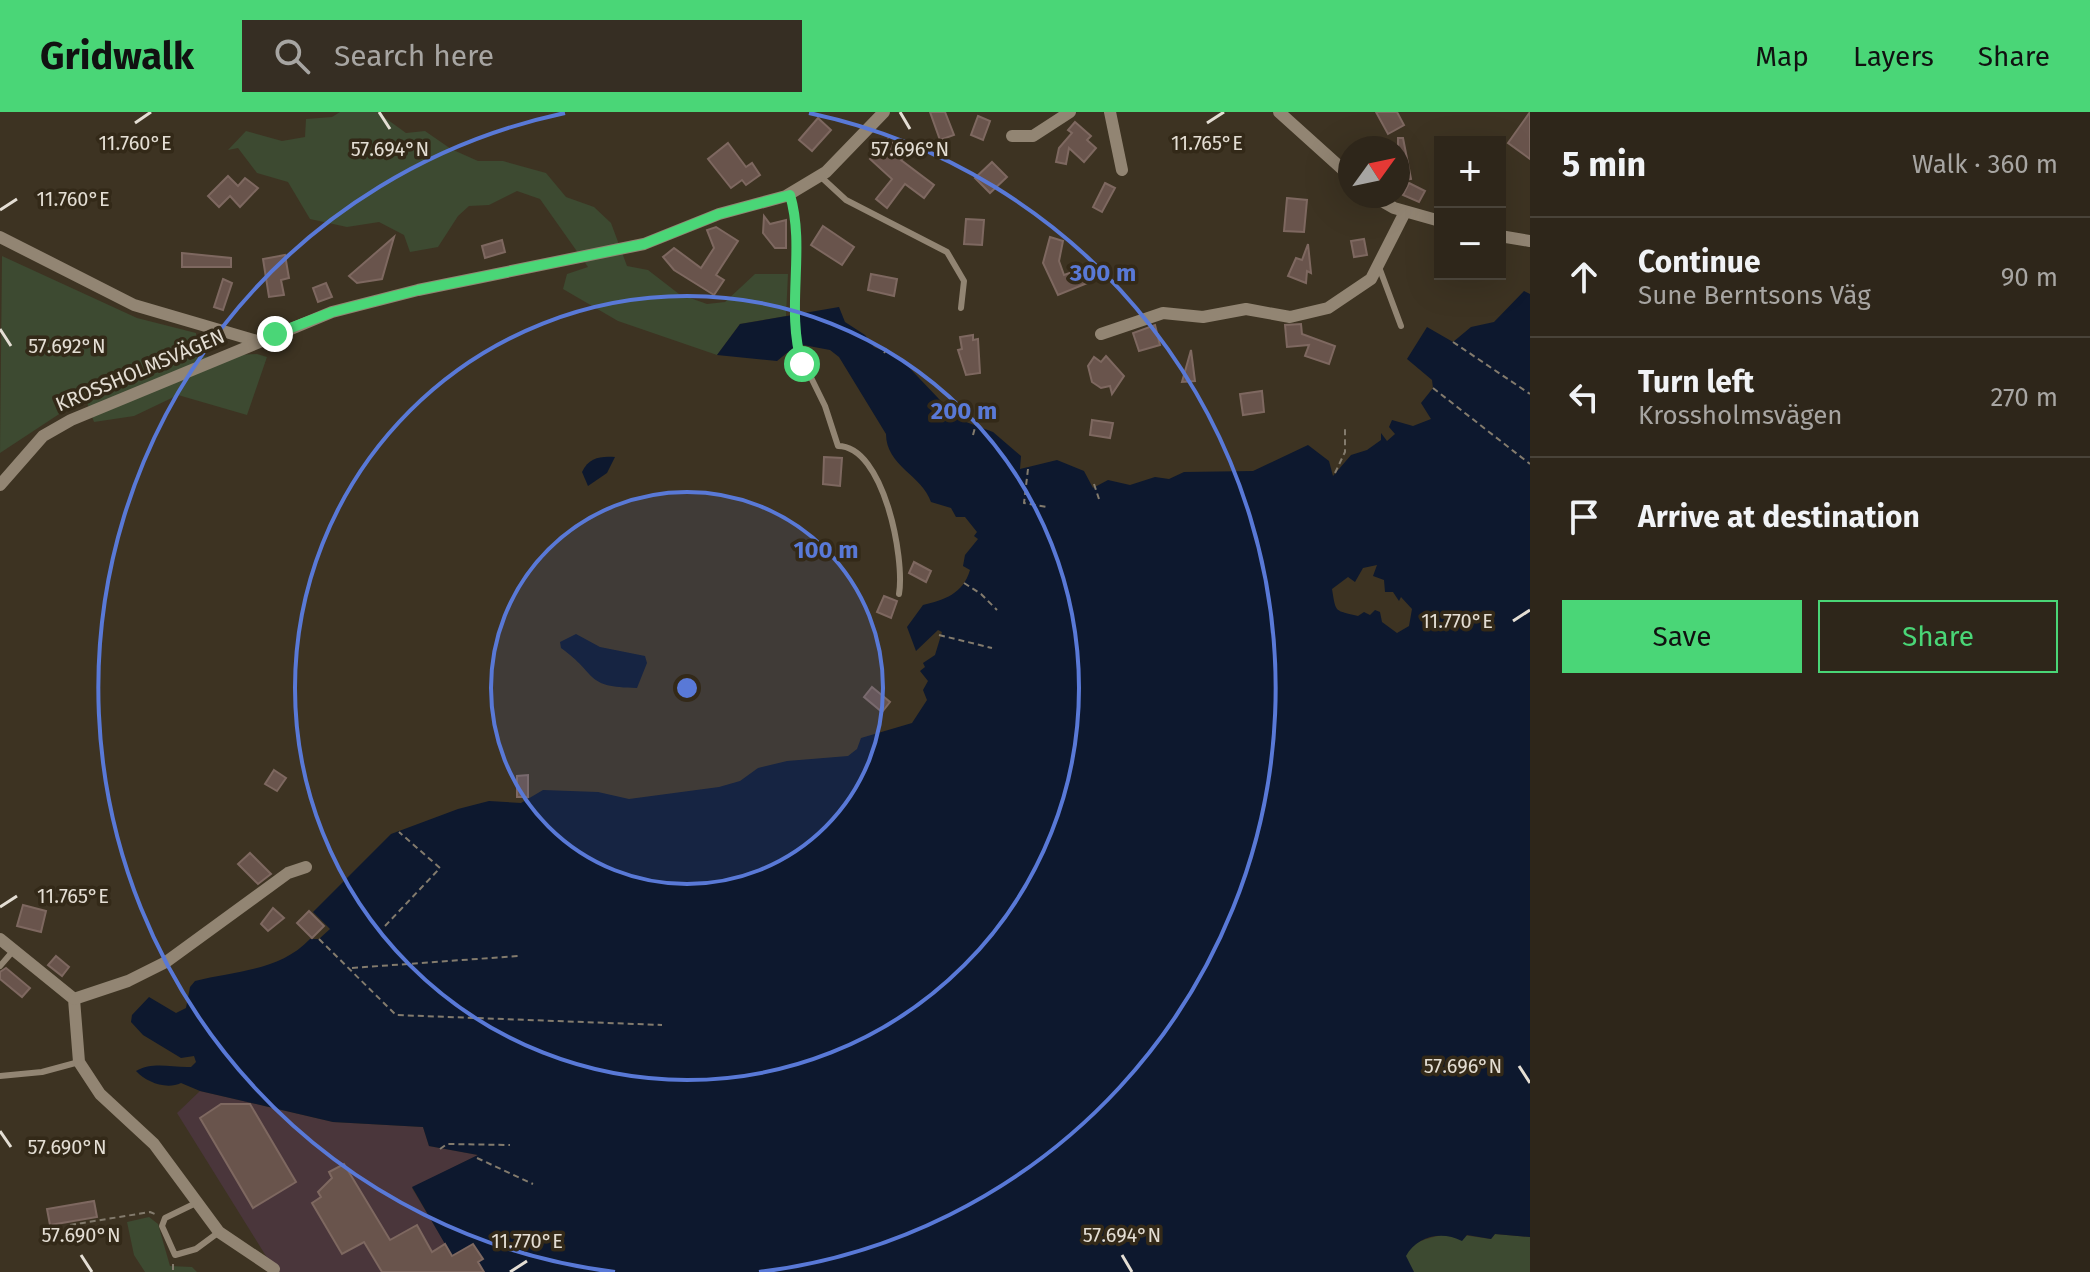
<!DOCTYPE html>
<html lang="en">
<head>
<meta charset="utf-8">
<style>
  body { margin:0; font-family:"Fira Sans",sans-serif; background:#362e23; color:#f1f3f6 }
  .controls { position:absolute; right:24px; top:24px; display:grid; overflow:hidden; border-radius:0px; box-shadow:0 8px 32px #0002 }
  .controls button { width:72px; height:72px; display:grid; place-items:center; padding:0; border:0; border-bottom:2px solid #494339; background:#2e261a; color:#f1f3f6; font:40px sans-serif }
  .compass { position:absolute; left:1338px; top:24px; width:72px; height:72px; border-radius:50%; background:#2e261a; box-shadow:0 8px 32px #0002; rotate:57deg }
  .stop { position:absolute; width:24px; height:24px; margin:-18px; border:6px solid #4ad677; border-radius:50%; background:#fff }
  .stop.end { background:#4ad677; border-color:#fff; box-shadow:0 2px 8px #0008 }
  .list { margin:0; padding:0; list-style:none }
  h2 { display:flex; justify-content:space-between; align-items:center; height:104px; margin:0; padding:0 32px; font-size:34px }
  h2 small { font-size:26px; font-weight:400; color:#a7a5a2 }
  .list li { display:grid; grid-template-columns:52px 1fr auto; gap:24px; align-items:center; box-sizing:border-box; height:120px; padding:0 32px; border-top:2px solid #494339 }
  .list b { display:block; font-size:30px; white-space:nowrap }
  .list p { margin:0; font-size:26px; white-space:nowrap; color:#a7a5a2 }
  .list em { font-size:26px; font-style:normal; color:#a7a5a2 }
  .actions { display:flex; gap:16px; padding:24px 32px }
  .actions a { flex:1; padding:18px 0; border:2px solid #4ad677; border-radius:0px; text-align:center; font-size:28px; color:#4ad677 }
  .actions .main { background:#4ad677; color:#111 }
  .icon { flex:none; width:44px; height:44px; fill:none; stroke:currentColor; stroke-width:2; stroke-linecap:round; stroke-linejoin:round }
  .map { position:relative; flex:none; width:1530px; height:1160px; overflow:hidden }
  header { display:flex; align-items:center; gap:48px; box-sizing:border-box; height:112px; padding:0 40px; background:#4ad677; color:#111 }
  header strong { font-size:38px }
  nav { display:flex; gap:44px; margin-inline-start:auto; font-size:28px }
  .search { width:560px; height:72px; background:#362e23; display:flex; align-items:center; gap:20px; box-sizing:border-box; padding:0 28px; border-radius:0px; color:#a7a5a2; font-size:30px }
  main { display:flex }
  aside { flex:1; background:#2e261a }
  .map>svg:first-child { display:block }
  .industrial { fill:#4a363b }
  .green { fill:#3d4a31 }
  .water { fill:#0d182e; fill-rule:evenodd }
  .building { fill:#69544c; stroke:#7e6860; stroke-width:2 }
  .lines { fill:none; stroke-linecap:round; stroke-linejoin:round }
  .path { stroke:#837b6d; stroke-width:2; stroke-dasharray:6 4; stroke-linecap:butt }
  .service { stroke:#928573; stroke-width:6 }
  .minor { stroke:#928573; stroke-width:12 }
  .route { stroke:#4ad677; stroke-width:10 }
  .ticks { fill:none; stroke:#e4ded4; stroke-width:3 }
  .ring { fill:none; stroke:#5979d7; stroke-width:4 }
  .labels { text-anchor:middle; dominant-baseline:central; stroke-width:7; stroke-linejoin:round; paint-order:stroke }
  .street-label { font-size:20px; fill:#e4ded4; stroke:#332918 }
  .ticks-label { font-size:20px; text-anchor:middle; fill:#e4ded4; stroke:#332918; stroke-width:7; stroke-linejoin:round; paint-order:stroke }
  .centre { fill:#5979d7; stroke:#332918; stroke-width:4 }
  .ring-label { font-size:24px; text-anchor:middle; font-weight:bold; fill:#5979d7; stroke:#332918; stroke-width:7; stroke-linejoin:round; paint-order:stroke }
</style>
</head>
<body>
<header>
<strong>Gridwalk</strong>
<div class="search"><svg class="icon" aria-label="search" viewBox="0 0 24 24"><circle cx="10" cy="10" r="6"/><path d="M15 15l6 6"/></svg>Search here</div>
<nav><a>Map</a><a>Layers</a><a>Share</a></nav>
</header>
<main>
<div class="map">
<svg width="1530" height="1160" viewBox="0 0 1530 1160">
  <rect width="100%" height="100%" fill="#3d3322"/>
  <path class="industrial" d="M200 979 333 1010 423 1015 429 1034 478 1043 412 1076 452 1143 473 1132 483 1147 478 1150 484 1160H271L274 1157 177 1001Z"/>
  <g class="green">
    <path d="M340 0H377L406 21 425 19 451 37 478 49H503L546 61 566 85 594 95 611 111 627 154 648 158 679 182 707 192 725 190 755 162H788L786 204 740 212 717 243 618 209 563 177 567 162 588 155 540 87 517 79 489 93 469 94 458 104 438 135 410 140 404 123 379 110 347 115 310 107 288 70 257 61 238 36 228 38 246 19 282 29 305 25 306 7 332 5Z"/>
    <path d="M2 144 137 206 196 221 197 245 257 242 267 245 247 303 178 283 134 304 94 310 85 285 0 341Z"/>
    <path d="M149 1105 158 1112 170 1154 192 1155 197 1160H145L134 1143 127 1110Z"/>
    <path d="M1448 1121 1491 1127 1495 1122 1530 1125V1160H1414L1405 1144C1413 1127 1430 1127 1448 1121Z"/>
  </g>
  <g class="water">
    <path d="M1524 179 1530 182V1125L1495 1122 1491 1127 1467 1123 1462 1129C1441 1118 1416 1125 1406 1144L1414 1160H484L478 1150 482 1147 473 1132 452 1144 412 1075 478 1043 429 1034 423 1015 333 1010 200 979 181 971C166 978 146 970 136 959 154 949 172 956 191 955L196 950 194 944 181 946 143 923 131 910 132 903 149 885 176 901 186 896 190 875 195 869C235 859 280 859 310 827H319L330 817 313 800 391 722 458 697 489 689 521 691 543 678 598 680 629 687 719 675 740 669 758 656 787 649 848 644 857 637 861 626 912 611 927 588 923 578 928 569 920 559 925 555 923 551 935 543 942 520 938 518 916 539 907 515 923 493C944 488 963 482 970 458L963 454 965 443 978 427 974 424 977 420 965 405H956L951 396 931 390C922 363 886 354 886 322L839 245 830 238 798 232 777 249 717 243 740 212 839 195 845 210 865 223 874 235 900 246 958 307 993 320 1021 344 1020 357 1057 348 1084 359 1093 376 1108 368 1130 373 1155 365 1169 367 1184 360 1253 359 1308 333 1329 349 1333 364 1351 343 1367 338 1381 328V321L1387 329 1395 322 1389 315 1392 308 1413 314 1431 307 1421 291 1433 276 1432 268 1407 247 1427 215 1453 230 1471 215 1494 210ZM1377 453 1373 464 1384 468 1385 480H1393L1399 489 1401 485 1412 497 1409 514 1397 521 1382 510 1380 500 1375 498 1370 503 1364 500 1358 504C1335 498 1336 502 1332 477L1348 465 1355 470 1363 456Z"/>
    <path d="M615 345 607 361 588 374 582 360C589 345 601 344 615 345Z"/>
    <path d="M576 522 600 535 645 544 647 551 637 576C583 575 599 563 561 536L560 530Z"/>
  </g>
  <g class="building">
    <path d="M930 0H945L954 23 940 28Z"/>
    <path d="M1376 0H1397L1404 13 1388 22Z"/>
    <path d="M1530 0V47L1508 31Z"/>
    <path d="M978 4 990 9 983 28 971 23Z"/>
    <path d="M818 6 831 18 812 39 799 28Z"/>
    <path d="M1075 10 1091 24 1087 28 1096 36 1084 50 1069 36 1066 52 1056 50 1059 36 1072 21 1068 18Z"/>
    <path d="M1398 26H1403L1411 67 1398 69Z"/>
    <path d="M888 27 905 43 901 48 934 73 924 86 905 72 887 96 876 87 892 67 870 47Z"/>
    <path d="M728 31 746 55 752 51 760 63 746 73 742 68 731 76 708 47Z"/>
    <path d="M992 50 1007 65 990 81 975 66Z"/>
    <path d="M228 64 238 74 245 66 258 76 240 95 230 84 219 95 208 84Z"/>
    <path d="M1105 71 1115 76 1102 100 1093 95Z"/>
    <path d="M1409 71 1425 79 1419 90 1403 83Z"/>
    <path d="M1287 86 1307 88 1304 120 1284 119Z"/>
    <path d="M764 104 770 112 786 108V136H775L763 121Z"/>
    <path d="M966 107 984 108 982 133 964 132Z"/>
    <path d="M823 114 854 135 842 153 811 133Z"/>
    <path d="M716 115 738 129 716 163 724 168 714 183 674 158 663 145 674 136 701 156 714 136 707 118Z"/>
    <path d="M394 125 382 167 357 171 349 164Z"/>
    <path d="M1050 125 1063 129 1059 149 1064 163 1084 156 1090 170 1058 183 1043 151Z"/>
    <path d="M1364 127 1367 143 1354 145 1351 129Z"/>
    <path d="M502 128 505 140 485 146 482 134Z"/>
    <path d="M1308 132 1311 161 1307 159 1306 171 1288 164 1296 146 1302 148Z"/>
    <path d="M182 141 231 146V155H182Z"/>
    <path d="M285 143 289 166 281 168 284 183 269 185 263 147Z"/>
    <path d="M871 162 897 167 894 184 868 178Z"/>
    <path d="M223 167 232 171 223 198 214 195Z"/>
    <path d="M326 171 332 185 318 190 313 176Z"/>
    <path d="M1301 212 1302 222 1335 234 1329 252 1305 244 1309 233 1287 235 1285 213Z"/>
    <path d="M1155 213 1160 233 1139 239 1133 221Z"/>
    <path d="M973 223V228L978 227 980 261 966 263 958 238 962 237 960 225Z"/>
    <path d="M1191 238 1195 269 1182 270Z"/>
    <path d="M1106 244 1124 264 1112 282 1110 274 1101 276 1092 270 1088 254 1094 245 1101 250Z"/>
    <path d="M1262 279 1264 300 1243 303 1240 282Z"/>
    <path d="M1092 308 1113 311 1110 326 1090 323Z"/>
    <path d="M824 345 842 346 840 374 823 372Z"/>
    <path d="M914 450 931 459 926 470 909 461Z"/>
    <path d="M884 484 897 489 891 506 877 500Z"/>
    <path d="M872 575 890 590 882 600 864 585Z"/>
    <path d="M274 658 286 666 277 679 265 672Z"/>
    <path d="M528 663V685H517V664Z"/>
    <path d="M250 741 271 762 258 772 238 752Z"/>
    <path d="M23 793 46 799 41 820 17 814Z"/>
    <path d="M273 796 284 806 268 819 261 812Z"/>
    <path d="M309 799 324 814 312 826 297 811Z"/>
    <path d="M56 844 69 855 62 864 48 853Z"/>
    <path d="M6 856 30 876 22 885 0 867V860Z"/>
    <path d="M221 992H250L296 1070 253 1096 200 1006Z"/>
    <path d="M344 1052 390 1128 417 1113 432 1140 445 1132 452 1144 473 1132 483 1147 478 1150 484 1160H382L364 1130 342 1142 312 1091 321 1085 318 1080 332 1066 329 1060Z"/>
    <path d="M94 1089 97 1105 50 1113 47 1097Z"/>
  </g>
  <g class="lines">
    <g class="path">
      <path d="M1453 230 1530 282"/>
      <path d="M884 241 887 237"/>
      <path d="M1433 276 1530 352"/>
      <path d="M973 323 977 308"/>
      <path d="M1028 357 1024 391 1047 395"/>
      <path d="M1335 361 1345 340V317"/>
      <path d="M1094 372 1099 387"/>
      <path d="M964 471 981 482 997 498"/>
      <path d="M939 523 992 536"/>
      <path d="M385 814 440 756 399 720"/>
      <path d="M319 827 396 903 662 913"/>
      <path d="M352 856 518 844"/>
      <path d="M440 1037 447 1032 510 1033"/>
      <path d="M477 1046 533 1072"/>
      <path d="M70 1113 150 1100 157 1103"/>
      <path d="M173 1152V1160"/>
    </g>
    <g class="service">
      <path d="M820 64 846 88 947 140 964 169 961 196"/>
      <path d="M790 83 797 113 794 183 799 241 825 294 838 334C884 334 905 447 899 482"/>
      <path d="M1379 155 1401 214"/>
      <path d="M0 854 13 839"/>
      <path d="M0 964 42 960 79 950"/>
      <path d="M196 1091 165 1106 162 1114 175 1143 196 1137 219 1120"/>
    </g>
    <g class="minor">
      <path d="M1110 0 1122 58"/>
      <path d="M1279 0 1350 64"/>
      <path d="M1012 24H1033L1070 0"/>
      <path d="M1373 84 1394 96 1440 109"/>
      <path d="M1500 124 1530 129"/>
      <path d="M0 125 134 193 257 229"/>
      <path d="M1101 222 1163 201 1203 205 1246 197 1290 205 1328 196 1371 167 1405 100"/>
      <path d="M0 373 43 324 71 308 332 200 418 178 644 132 719 102 786 84 826 60 884 0"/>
      <path d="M0 827 74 887 79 950 100 982 154 1032 219 1120 274 1157"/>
      <path d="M74 887 128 869 166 850 288 761 306 755"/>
    </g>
  </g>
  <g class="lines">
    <path class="route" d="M275 222 332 200 418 178 644 132 719 102 790 83C806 137 785 197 802 252"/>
  </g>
  <path class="ticks" d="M379 0 390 17M900 0 910 17M135 11 151 0M1207 11 1224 0M0 98 17 87M0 217 11 234M1513 509 1530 498M0 795 17 784M1519 954 1530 971M0 1019 11 1035M81 1143 92 1160M1122 1143 1132 1160M510 1160 527 1149"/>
  <circle cx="687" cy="576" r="196" fill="#5979d7" fill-opacity=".12"/>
  <g class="ring">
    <circle cx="687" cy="576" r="196"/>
    <circle cx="687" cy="576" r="392"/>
    <path d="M615 1160A588 588 0 0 1 565 1M809 1A588 588 0 0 1 759 1160"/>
  </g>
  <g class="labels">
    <g class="street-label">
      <text transform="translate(140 258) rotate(-23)">KROSSHOLMSVÄGEN</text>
    </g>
  </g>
  <g class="ticks-label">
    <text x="135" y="38">11.760°E</text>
    <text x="1207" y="38">11.765°E</text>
    <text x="390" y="44">57.694°N</text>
    <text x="910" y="44">57.696°N</text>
    <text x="73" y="94">11.760°E</text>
    <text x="67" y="241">57.692°N</text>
    <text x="1457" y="516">11.770°E</text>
    <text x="73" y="791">11.765°E</text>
    <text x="1463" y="961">57.696°N</text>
    <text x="67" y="1042">57.690°N</text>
    <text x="81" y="1130">57.690°N</text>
    <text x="1122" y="1130">57.694°N</text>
    <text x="527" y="1136">11.770°E</text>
  </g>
  <circle cx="687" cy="576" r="12" class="centre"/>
  <g class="ring-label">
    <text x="1103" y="169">300 m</text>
    <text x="964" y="307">200 m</text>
    <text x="826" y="446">100 m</text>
  </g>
</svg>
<div class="controls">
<button>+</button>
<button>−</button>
</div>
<svg class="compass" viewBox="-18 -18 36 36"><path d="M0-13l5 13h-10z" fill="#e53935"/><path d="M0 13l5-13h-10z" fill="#a7a5a2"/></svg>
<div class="stop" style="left:802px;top:252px"></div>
<div class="stop end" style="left:275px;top:222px"></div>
</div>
<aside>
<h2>5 min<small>Walk · 360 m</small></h2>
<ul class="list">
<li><svg class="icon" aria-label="ahead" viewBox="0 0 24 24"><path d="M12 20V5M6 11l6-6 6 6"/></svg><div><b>Continue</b><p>Sune Berntsons Väg</p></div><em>90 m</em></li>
<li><svg class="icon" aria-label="left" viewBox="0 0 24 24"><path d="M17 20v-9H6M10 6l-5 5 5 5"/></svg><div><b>Turn left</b><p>Krossholmsvägen</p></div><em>270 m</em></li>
<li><svg class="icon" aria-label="arrive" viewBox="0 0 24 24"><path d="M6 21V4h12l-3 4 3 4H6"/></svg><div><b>Arrive at destination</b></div></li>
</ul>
<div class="actions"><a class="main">Save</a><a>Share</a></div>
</aside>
</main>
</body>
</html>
